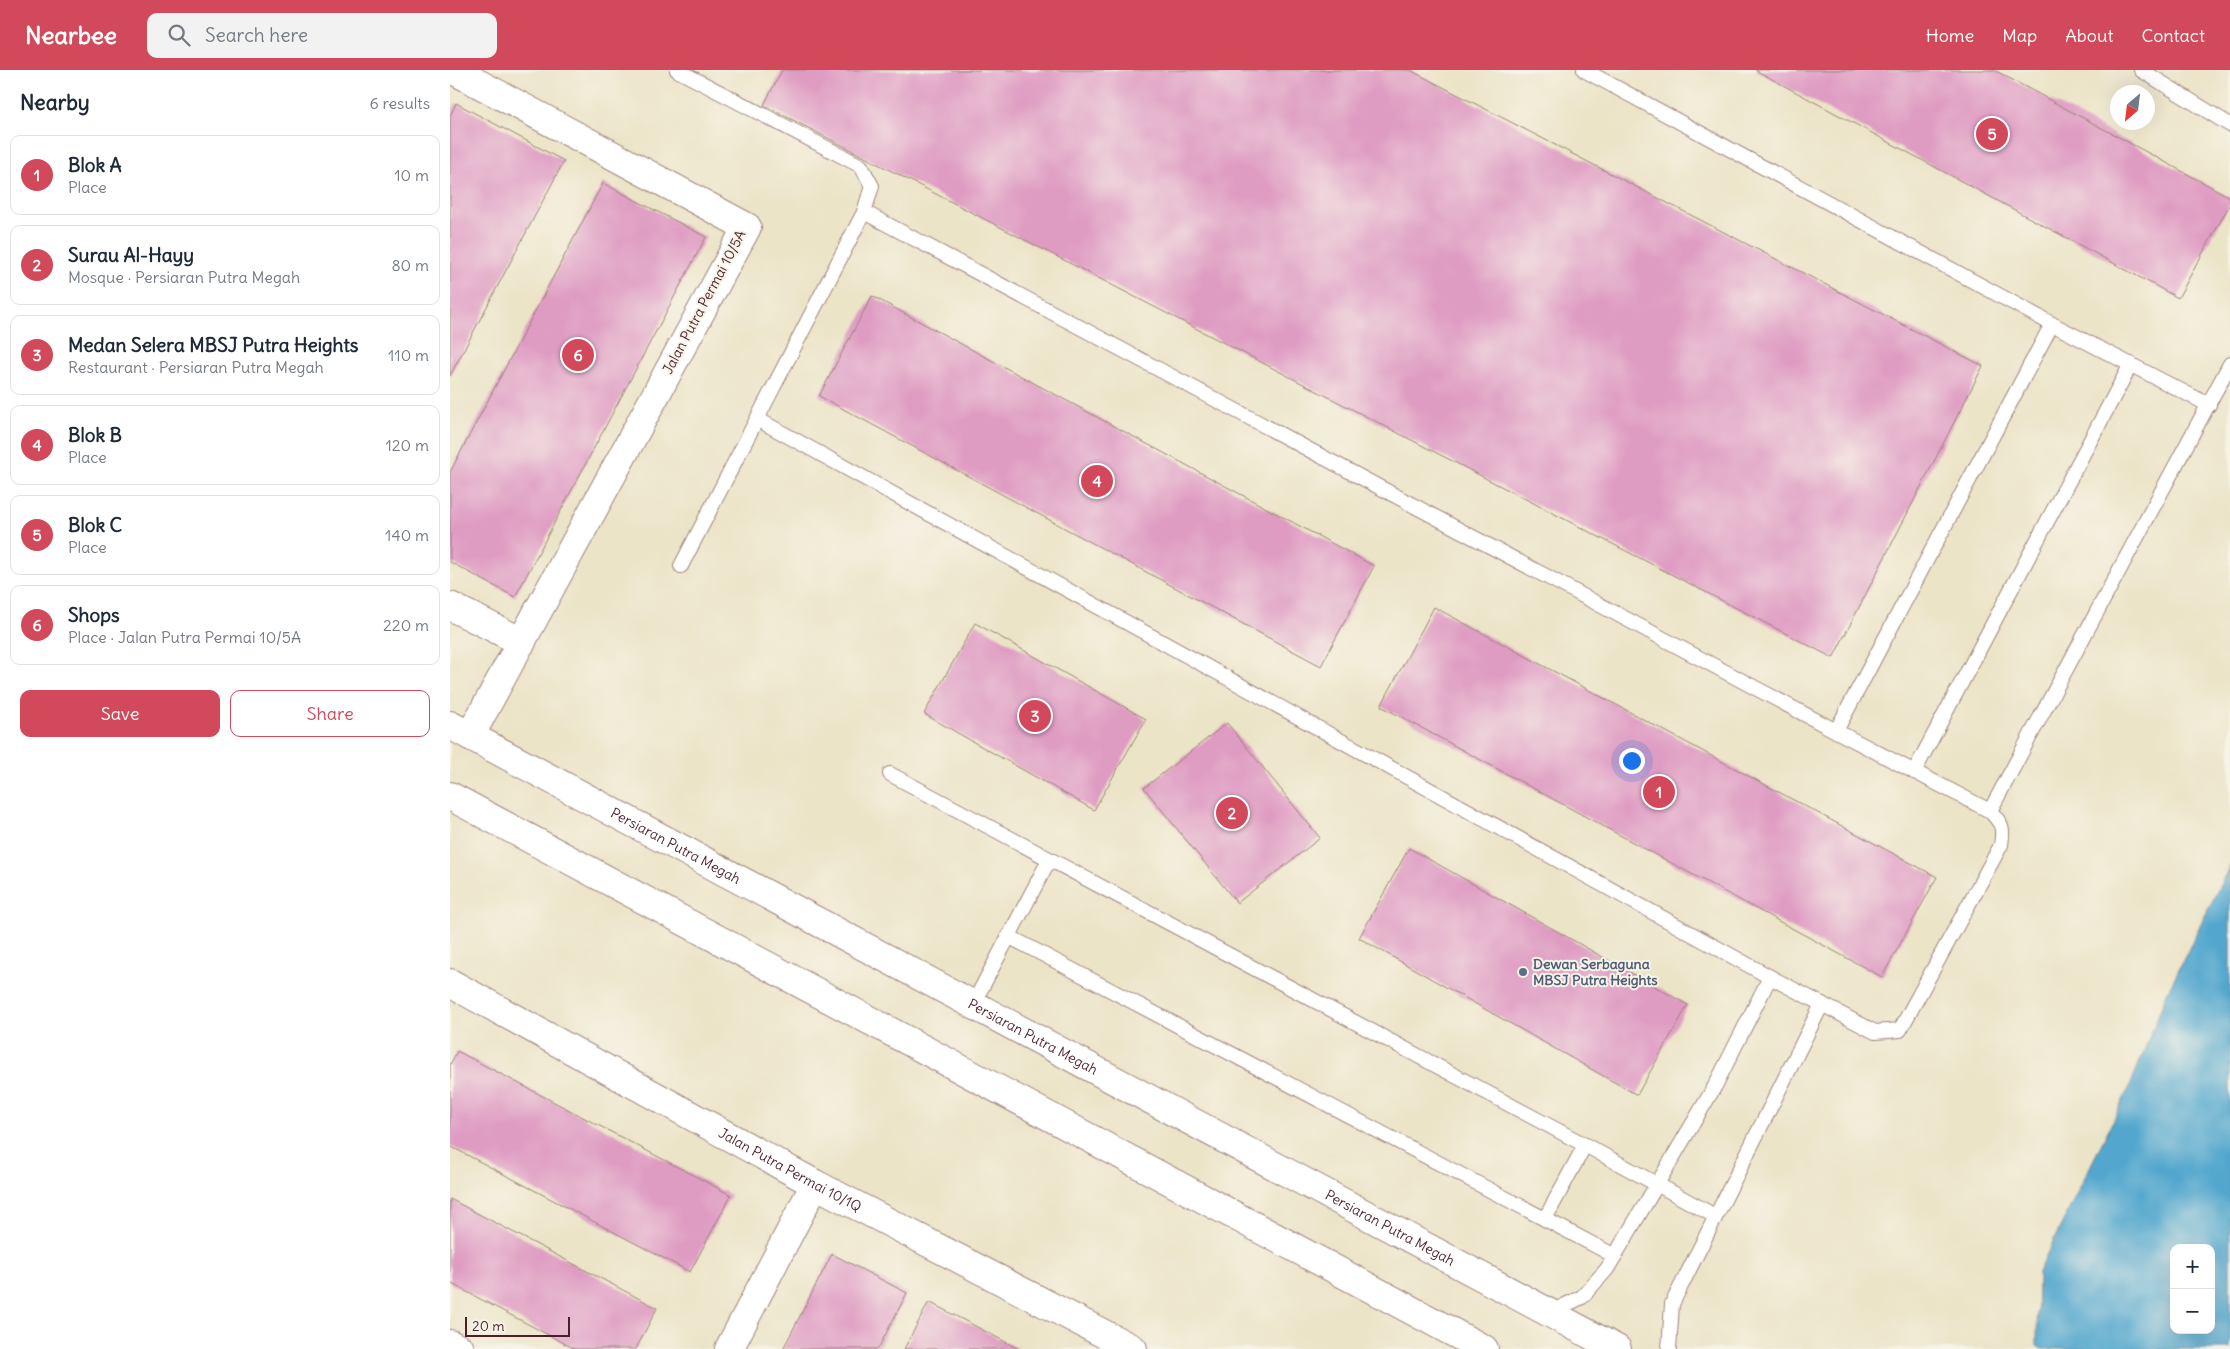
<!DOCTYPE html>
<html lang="en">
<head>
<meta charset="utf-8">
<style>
  body { margin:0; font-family:Delius,sans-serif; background:#f2f2f3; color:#1f2937 }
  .controls { position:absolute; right:15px; bottom:15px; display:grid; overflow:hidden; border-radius:10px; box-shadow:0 5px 20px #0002 }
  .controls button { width:45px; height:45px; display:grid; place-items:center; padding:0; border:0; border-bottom:1px solid #e0e1e3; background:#fff; color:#1f2937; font:25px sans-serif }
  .compass { position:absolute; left:1660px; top:15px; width:45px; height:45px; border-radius:50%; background:#fff; box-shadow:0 5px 20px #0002; rotate:208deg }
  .scale { position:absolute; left:15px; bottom:12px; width:105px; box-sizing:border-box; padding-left:5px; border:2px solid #4a1f2b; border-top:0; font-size:14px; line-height:18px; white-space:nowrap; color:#4a1f2b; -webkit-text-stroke:4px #f7f3e8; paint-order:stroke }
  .you { position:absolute; left:1181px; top:690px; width:18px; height:18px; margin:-12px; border:4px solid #fff; border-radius:50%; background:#1a73e8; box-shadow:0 0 0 8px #1a73e833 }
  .badge { display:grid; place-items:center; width:32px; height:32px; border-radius:50%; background:#d1495b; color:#fff; font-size:16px; font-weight:700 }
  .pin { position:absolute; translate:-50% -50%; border:2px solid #fff; box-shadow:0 1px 5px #0006 }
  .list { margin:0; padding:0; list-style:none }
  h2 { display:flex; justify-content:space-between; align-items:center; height:65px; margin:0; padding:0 20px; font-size:21px }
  h2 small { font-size:16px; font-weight:400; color:#747a83 }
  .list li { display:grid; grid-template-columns:32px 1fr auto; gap:15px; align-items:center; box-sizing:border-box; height:80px; margin:0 10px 10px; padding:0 10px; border:1px solid #e0e1e3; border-radius:10px }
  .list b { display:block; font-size:19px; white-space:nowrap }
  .list p { margin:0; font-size:16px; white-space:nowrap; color:#747a83 }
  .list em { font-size:16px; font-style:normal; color:#747a83 }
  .actions { display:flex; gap:10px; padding:15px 20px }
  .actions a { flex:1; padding:11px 0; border:1px solid #d1495b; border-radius:10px; text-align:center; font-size:18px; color:#d1495b }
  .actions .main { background:#d1495b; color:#fff }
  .icon { flex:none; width:28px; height:28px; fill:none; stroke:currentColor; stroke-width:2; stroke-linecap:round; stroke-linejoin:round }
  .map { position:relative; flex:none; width:1780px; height:1279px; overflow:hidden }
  header { display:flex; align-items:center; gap:30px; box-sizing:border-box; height:70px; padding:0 25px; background:#d1495b; color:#fff }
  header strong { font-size:24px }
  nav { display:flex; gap:28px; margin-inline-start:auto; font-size:18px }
  .search { width:350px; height:45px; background:#f2f2f3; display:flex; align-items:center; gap:12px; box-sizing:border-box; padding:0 18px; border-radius:10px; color:#747a83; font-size:19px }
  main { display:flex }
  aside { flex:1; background:#fff }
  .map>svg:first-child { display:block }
  .water { fill:#52a7ce; stroke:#4e637c; fill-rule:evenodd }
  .building { fill:#df9cc3 }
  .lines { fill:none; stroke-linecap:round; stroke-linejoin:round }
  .service-casing { stroke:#9b8279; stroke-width:16 }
  .minor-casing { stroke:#9b8279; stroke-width:30 }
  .tertiary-casing { stroke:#9b8279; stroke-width:30 }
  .service { stroke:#fff; stroke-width:14 }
  .minor { stroke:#fff; stroke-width:28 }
  .tertiary { stroke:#fff; stroke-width:28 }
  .service-dot { fill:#5c6f8a; stroke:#f7f3e8; stroke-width:2 }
  .labels { text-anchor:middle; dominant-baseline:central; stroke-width:4; stroke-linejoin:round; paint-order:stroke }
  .street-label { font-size:14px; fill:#4a1f2b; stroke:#f7f3e8 }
  .service-label { font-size:14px; font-weight:bold; fill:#4e5e75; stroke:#f7f3e8; text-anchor:start }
</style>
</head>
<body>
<header>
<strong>Nearbee</strong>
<div class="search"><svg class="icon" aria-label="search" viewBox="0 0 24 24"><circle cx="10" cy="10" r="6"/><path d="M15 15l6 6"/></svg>Search here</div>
<nav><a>Home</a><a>Map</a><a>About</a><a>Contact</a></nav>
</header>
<main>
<aside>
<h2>Nearby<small>6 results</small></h2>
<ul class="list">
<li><span class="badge">1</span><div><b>Blok A</b><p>Place</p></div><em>10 m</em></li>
<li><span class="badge">2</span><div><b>Surau Al-Hayy</b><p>Mosque · Persiaran Putra Megah</p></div><em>80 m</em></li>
<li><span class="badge">3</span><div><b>Medan Selera MBSJ Putra Heights</b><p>Restaurant · Persiaran Putra Megah</p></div><em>110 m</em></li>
<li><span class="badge">4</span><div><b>Blok B</b><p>Place</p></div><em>120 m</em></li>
<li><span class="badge">5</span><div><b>Blok C</b><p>Place</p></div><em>140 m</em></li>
<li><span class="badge">6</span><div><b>Shops</b><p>Place · Jalan Putra Permai 10/5A</p></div><em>220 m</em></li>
</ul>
<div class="actions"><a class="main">Save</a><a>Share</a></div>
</aside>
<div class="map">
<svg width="1780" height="1279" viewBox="0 0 1780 1279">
  <rect width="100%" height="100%" fill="#f7f3e8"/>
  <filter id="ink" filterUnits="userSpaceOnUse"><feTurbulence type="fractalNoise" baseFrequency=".02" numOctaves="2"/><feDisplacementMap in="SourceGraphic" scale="10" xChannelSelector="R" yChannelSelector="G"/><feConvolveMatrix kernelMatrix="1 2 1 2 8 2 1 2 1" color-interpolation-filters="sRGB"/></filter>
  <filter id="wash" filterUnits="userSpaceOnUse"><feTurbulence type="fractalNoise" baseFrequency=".0096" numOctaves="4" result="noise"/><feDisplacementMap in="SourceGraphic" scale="20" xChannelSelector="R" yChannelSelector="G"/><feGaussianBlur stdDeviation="1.12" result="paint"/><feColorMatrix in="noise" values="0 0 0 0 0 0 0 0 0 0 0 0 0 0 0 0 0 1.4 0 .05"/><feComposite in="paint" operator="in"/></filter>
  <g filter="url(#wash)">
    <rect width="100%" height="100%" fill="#ece4c7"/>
    <path class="water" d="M1780 795V1279H1592L1587 1276 1588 1202 1681 1014 1717 923ZM1724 1178H1761V1260H1724Z"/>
    <g id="blocks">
      <g class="building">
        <path d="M332 0H960L1533 296 1383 588 314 35Z"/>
        <path d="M1305 0H1544L1780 127V134L1728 228Z"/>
        <path d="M6 33 114 91 0 306V46Z"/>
        <path d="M153 113 256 167 65 527 0 492V402Z"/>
        <path d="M422 226 924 496 871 596 369 326Z"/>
        <path d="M984 537 1487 807 1432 907 931 636Z"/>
        <path d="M525 553 696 649 644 740 474 644Z"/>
        <path d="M777 653 870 768 787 833 694 718Z"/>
        <path d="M959 778 1238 935 1187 1025 909 868Z"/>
        <path d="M7 981 281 1125 240 1202 0 1076V995Z"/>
        <path d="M0 1129 207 1238 186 1279H125L0 1213Z"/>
        <path d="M382 1184 457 1223 428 1279H333Z"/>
        <path d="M479 1232 569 1279H454Z"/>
      </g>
    </g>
  </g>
  <g filter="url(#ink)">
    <use href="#blocks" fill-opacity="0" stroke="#9b8279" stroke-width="1"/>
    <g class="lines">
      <defs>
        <g id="service">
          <path d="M227 0 411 96 422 116 414 142 231 496"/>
          <path d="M1134 0 1602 254 1759 335"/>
          <path d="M1691 0 1780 55"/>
          <path d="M307 349 1320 907 1425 962 1450 960 1551 775C1554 757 1552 754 1540 741L1386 661 414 142"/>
          <path d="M1386 661 1602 254"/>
          <path d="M1464 702 1681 294"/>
          <path d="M440 704 1135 1075 1265 1146"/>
          <path d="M1540 741 1780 294"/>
          <path d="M558 866 1165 1186"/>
          <path d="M522 936 599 790"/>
          <path d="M1095 1149 1135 1075"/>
          <path d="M1099 1243 1132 1227 1157 1199 1265 1016 1320 907"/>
          <path d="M1219 1279 1222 1234 1372 934"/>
        </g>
        <g id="minor">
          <path d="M3 0 297 157 20 666"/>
          <path d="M0 536 72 572"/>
          <path id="s1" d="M0 913 365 1114 683 1279"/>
          <path d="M0 1274 10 1279"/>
          <path d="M279 1279 365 1114"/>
        </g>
        <g id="tertiary">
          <path id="s2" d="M0 655 1167 1279"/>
          <path d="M0 726 1034 1279"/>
        </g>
      </defs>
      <use href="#service" class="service-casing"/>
      <use href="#minor" class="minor-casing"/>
      <use href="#tertiary" class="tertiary-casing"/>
      <use href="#service" class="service"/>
      <use href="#minor" class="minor"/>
      <use href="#tertiary" class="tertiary"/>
    </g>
  </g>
  <circle class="service-dot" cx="1073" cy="902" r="5"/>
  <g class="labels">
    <g class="street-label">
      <text transform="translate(254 232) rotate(-62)">Jalan Putra Permai 10/5A</text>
      <text stroke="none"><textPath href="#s2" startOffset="256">Persiaran Putra Megah</textPath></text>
      <text stroke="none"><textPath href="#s2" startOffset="661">Persiaran Putra Megah</textPath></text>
      <text stroke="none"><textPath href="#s1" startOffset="388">Jalan Putra Permai 10/1Q</textPath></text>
      <text stroke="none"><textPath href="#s2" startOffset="1066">Persiaran Putra Megah</textPath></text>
    </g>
    <g class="service-label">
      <text x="1083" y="894">Dewan Serbaguna<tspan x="1083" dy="16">MBSJ Putra Heights</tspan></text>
    </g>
  </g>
</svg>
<div class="controls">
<button>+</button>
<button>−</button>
</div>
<svg class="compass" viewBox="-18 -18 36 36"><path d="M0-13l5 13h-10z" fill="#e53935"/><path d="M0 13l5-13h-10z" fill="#747a83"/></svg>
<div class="scale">20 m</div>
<div class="you"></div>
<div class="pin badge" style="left:1209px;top:722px">1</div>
<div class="pin badge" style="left:782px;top:743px">2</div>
<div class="pin badge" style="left:585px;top:646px">3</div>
<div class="pin badge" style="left:647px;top:411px">4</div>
<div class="pin badge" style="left:1542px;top:64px">5</div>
<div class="pin badge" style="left:128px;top:285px">6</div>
</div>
</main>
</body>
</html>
